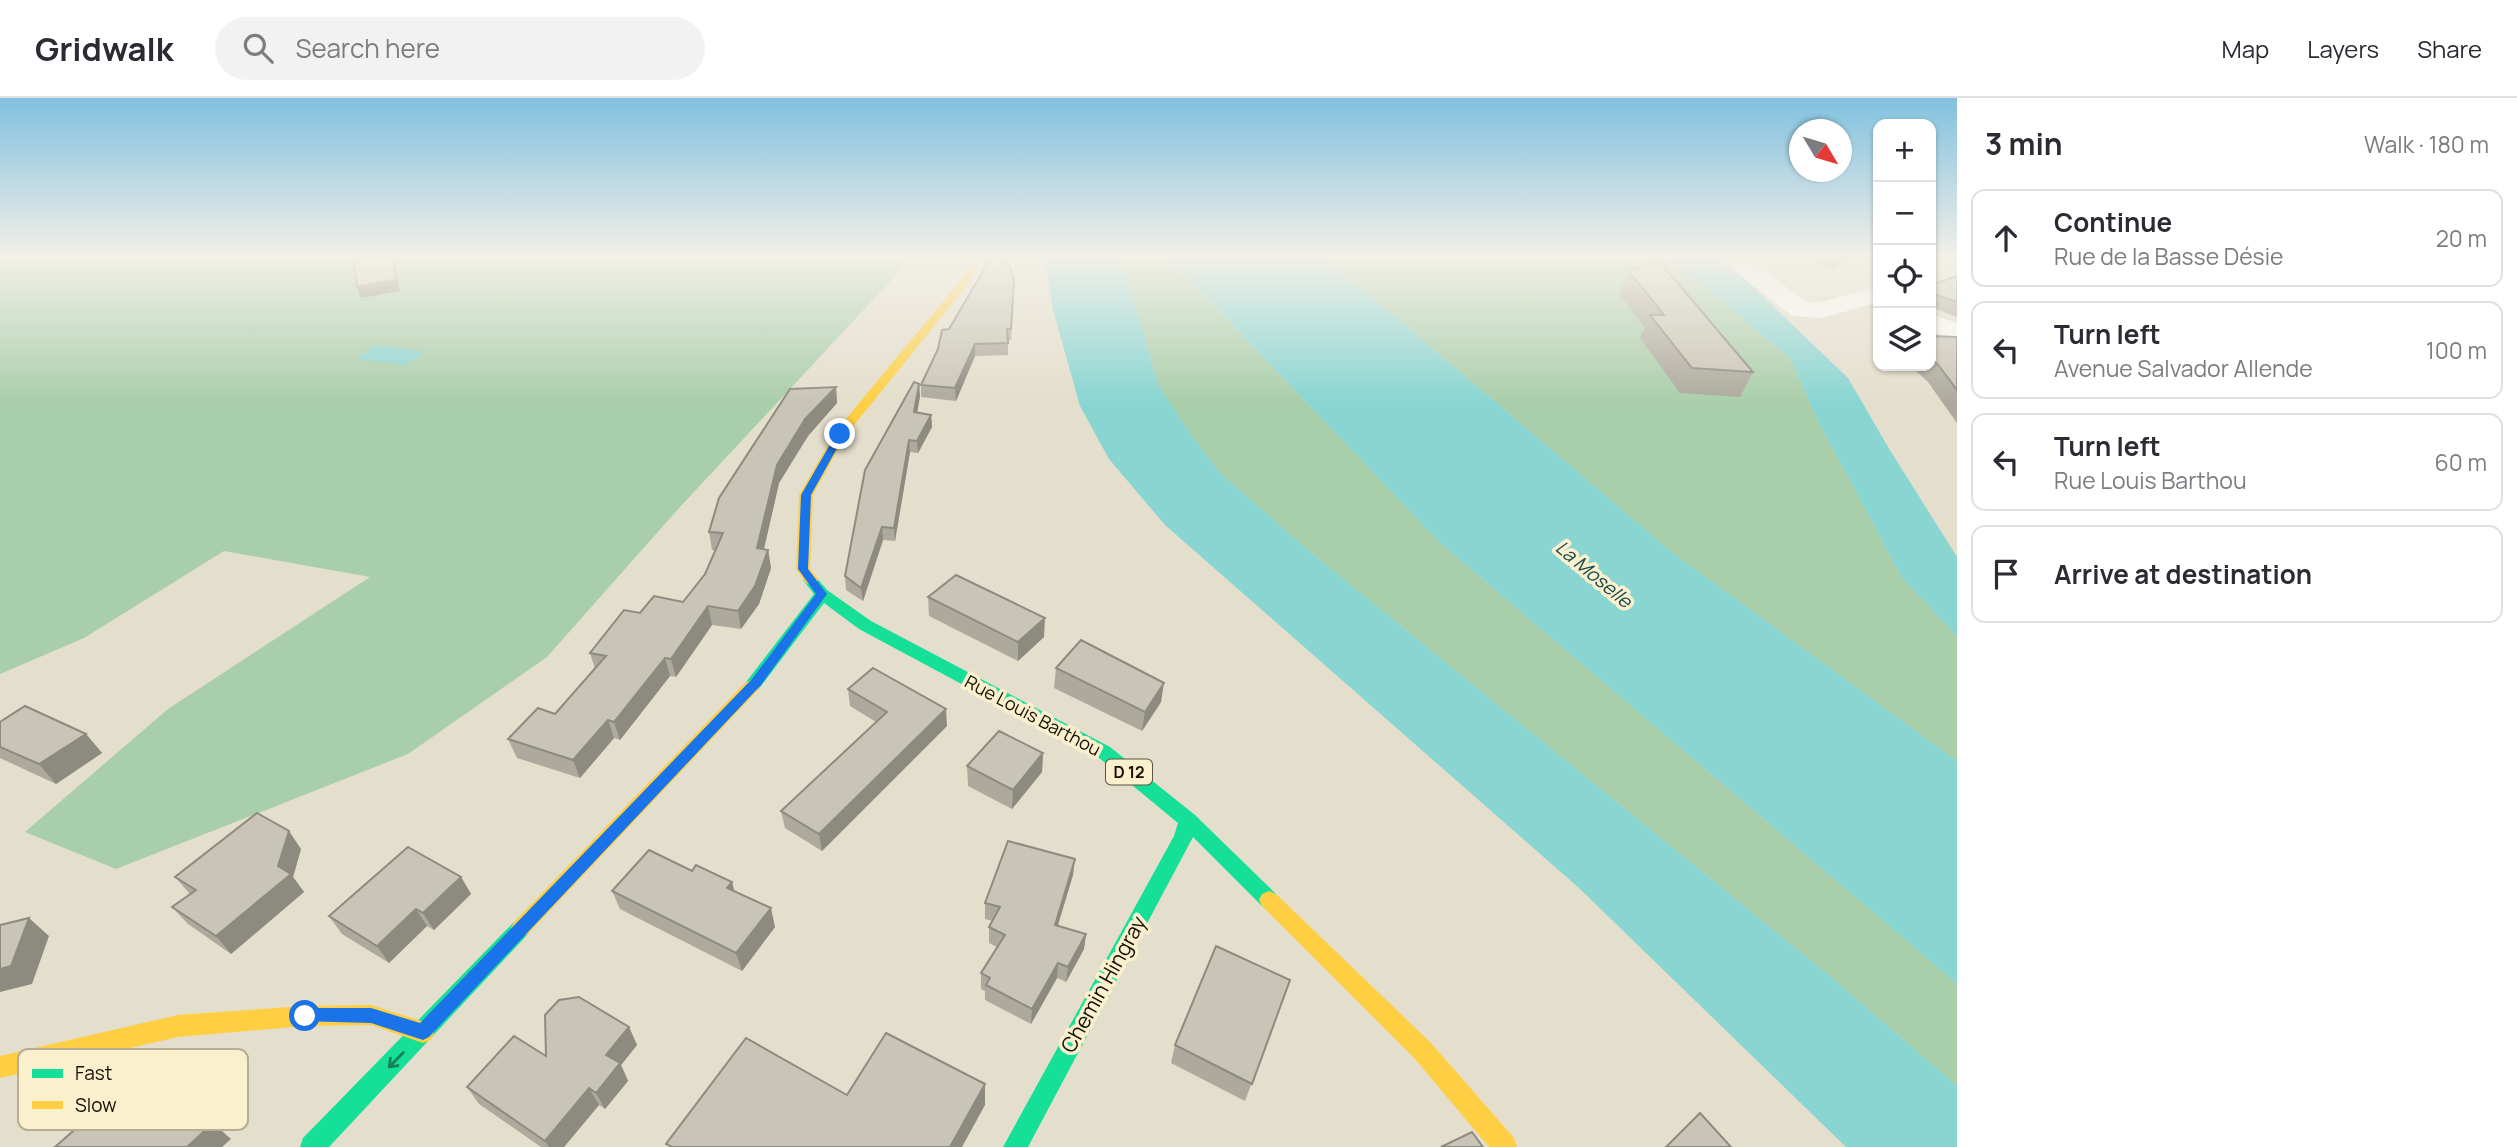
<!DOCTYPE html>
<html lang="en">
<head>
<meta charset="utf-8">
<style>
  body { margin:0; font-family:Manrope,sans-serif; background:#f2f2f3; color:#2b2b33 }
  .controls { position:absolute; right:21px; top:21px; display:grid; overflow:hidden; border-radius:14px; box-shadow:0 2px 5px #0004 }
  .controls button { width:63px; height:63px; display:grid; place-items:center; padding:0; border:0; border-bottom:2px solid #e1e1e2; background:#fff; color:#2b2b33; font:35px sans-serif }
  .compass { position:absolute; left:1789px; top:21px; width:63px; height:63px; border-radius:50%; background:#fff; box-shadow:0 2px 5px #0004; rotate:128deg }
  .stop { position:absolute; width:21px; height:21px; margin:-16px; border:5px solid #1a73e8; border-radius:50%; background:#fff }
  .stop.end { background:#1a73e8; border-color:#fff; box-shadow:0 2px 7px #0008 }
  .list { margin:0; padding:0; list-style:none }
  h2 { display:flex; justify-content:space-between; align-items:center; height:91px; margin:0; padding:0 28px; font-size:30px }
  h2 small { font-size:23px; font-weight:400; color:#7c7c81 }
  .list li { display:grid; grid-template-columns:46px 1fr auto; gap:21px; align-items:center; box-sizing:border-box; height:98px; margin:0 14px 14px; padding:0 14px; border:2px solid #e1e1e2; border-radius:14px }
  .list b { display:block; font-size:26px; white-space:nowrap }
  .list p { margin:0; font-size:23px; white-space:nowrap; color:#7c7c81 }
  .list em { font-size:23px; font-style:normal; color:#7c7c81 }
  .icon { flex:none; width:38px; height:38px; fill:none; stroke:currentColor; stroke-width:2; stroke-linecap:round; stroke-linejoin:round }
  .map { position:relative; flex:none; width:1957px; height:1049px; overflow:hidden }
  header { display:flex; align-items:center; gap:42px; box-sizing:border-box; height:98px; padding:0 35px; background:#fff; border-bottom:2px solid #e1e1e2 }
  header strong { font-size:33px }
  nav { display:flex; gap:38px; margin-inline-start:auto; font-size:24px }
  .search { width:490px; height:63px; background:#f2f2f3; display:flex; align-items:center; gap:18px; box-sizing:border-box; padding:0 24px; border-radius:38px; color:#7c7c81; font-size:26px }
  main { display:flex }
  aside { flex:1; background:#fff }
  .map>svg:first-child { display:block }
  .forest { fill:#a9ceaa }
  .water { fill:#88d5d2 }
  .lines { fill:none; stroke-linecap:round; stroke-linejoin:round }
  .street { fill:#fbfaf7; fill-rule:evenodd }
  .fast { fill:#16e098; fill-rule:evenodd }
  .slow { fill:#ffcf43; fill-rule:evenodd }
  .wall { fill:#ada99d }
  .shaded-wall { fill:#8d8a7f }
  .building { fill:#c9c5b6; stroke:#8d8a7f; stroke-width:2 }
  .oneway { stroke:#158256 }
  .route { fill:#1a73e8 }
  .labels { text-anchor:middle; dominant-baseline:central; stroke-width:7; stroke-linejoin:round; paint-order:stroke }
  .shield { fill:#fbf0ce; stroke:#595341; stroke-width:2 }
  .shield-label { font-size:16px; font-weight:bold; fill:#141005 }
  .street-label { font-size:18px; fill:#141005; stroke:#fbf0ce }
  .water-label { font-size:19px; font-style:italic; fill:#17494b; stroke:#fbf0ce }
  .near-street-label { font-size:21px; fill:#141005; stroke:#fbf0ce }
  .key { fill:#fbf0ce; stroke:#b6ad92; stroke-width:2 }
  .key-label { font-size:19px; fill:#141005 }
</style>
</head>
<body>
<header>
<strong>Gridwalk</strong>
<div class="search"><svg class="icon" aria-label="search" viewBox="0 0 24 24"><circle cx="10" cy="10" r="6"/><path d="M15 15l6 6"/></svg>Search here</div>
<nav><a>Map</a><a>Layers</a><a>Share</a></nav>
</header>
<main>
<div class="map">
<svg width="1957" height="1049" viewBox="0 0 1957 1049">
  <rect width="100%" height="100%" fill="#e4decc"/>
  <g class="forest">
    <path d="M0 158H961V161L912 160 679 410 547 559 408 656 116 771 25 734 168 611 370 479 224 453 84 540 0 576Z"/>
    <path d="M1117 158H1167L1440 445 1957 886V988L1830 878 1308 452 1219 374 1183 327 1158 286 1129 187Z"/>
    <path d="M1319 158H1666L1676 165 1790 260 1819 325 1902 480 1957 538V663L1673 455 1405 227Z"/>
  </g>
  <g class="water">
    <path d="M1044 158H1117L1129 187 1158 286 1184 327 1219 374 1308 452 1830 878 1957 988V1049H1846L1579 790 1165 427 1109 361 1080 308 1053 212Z"/>
    <path d="M1167 158H1319L1405 227 1673 455 1957 663V886L1440 445Z"/>
    <path d="M1666 158H1719L1727 164 1848 280 1888 349 1957 459V538L1902 480 1819 325 1790 260Z"/>
    <path d="M376 247 424 254 405 267 357 261Z"/>
  </g>
  <g class="lines">
    <g class="street">
      <path d="M1716 158H1744L1807 204H1821L1871 190 1878 192V204L1822 220 1792 218Z"/>
      <path d="M1931 216 1957 225V243L1931 234Z"/>
    </g>
    <g class="fast">
      <path d="M811 477 816 479 827 492 871 523 1110 649 1195 717 1276 796 1279 802 1276 808 1269 811 1262 808 1193 739 1028 1049H1003L1174 738 1178 725 1098 659 859 531 824 505 758 592H746L744 588 746 584 814 496 803 482Z"/>
      <path d="M521 821 528 824 531 830 528 836 329 1049H300L303 1040 514 824Z"/>
    </g>
    <g class="slow">
      <path d="M973 158H983L970 184 846 337 813 397 810 471 819 482 811 487 806 485 796 471 799 397 836 333 960 183Z"/>
      <path d="M752 582 758 584 760 588 758 592 528 836 521 839 514 836 511 830 514 824 746 584Z"/>
      <path d="M1269 793 1276 796 1431 945 1514 1040 1517 1049H1489L1415 961 1262 808 1259 802 1262 796Z"/>
      <path d="M371 907 431 926 434 934 431 942 423 945 371 927 305 928 178 939 0 980V958L178 917 305 908Z"/>
    </g>
  </g>
  <g class="wall">
    <path d="M1797 158H1853L1832 171Z"/>
    <path d="M1629 173 1753 274 1740 299 1680 295 1640 240 1645 229 1619 196Z"/>
    <path d="M1957 178V219L1931 209V187Z"/>
    <path d="M1014 182 1011 242H1008V257L975 258 956 303 921 299V287L949 231Z"/>
    <path d="M1931 238 1957 239V325L1928 284 1911 268H1931Z"/>
    <path d="M919 286 920 298 917 315 931 317 932 329 918 355 910 354 895 443 883 442 863 503 846 492 845 478Z"/>
    <path d="M836 289 837 305 808 338 779 385 764 451 768 452 771 470 759 506 741 531 712 527 676 579 670 578 620 642 614 640 580 680 517 660 508 641 555 616 595 571 590 555 640 515 683 504 705 476 716 452H712L709 434Z"/>
    <path d="M928 499 1044 539 1018 563 929 518Z"/>
    <path d="M1056 570 1161 604 1142 633 1054 590Z"/>
    <path d="M848 591 947 628 822 753 785 730 781 713 876 624 850 608Z"/>
    <path d="M0 624 86 636 102 655 56 686 0 660Z"/>
    <path d="M1043 655 1042 674 1012 711 968 688 967 668Z"/>
    <path d="M301 751 293 779 304 794 231 856 188 826 172 809 190 796 175 779Z"/>
    <path d="M692 773 732 784 734 793 775 829 742 873 620 811 612 793Z"/>
    <path d="M1073 777 1058 828 1086 836 1084 851 1066 884 1057 880 1031 926 985 902V893L981 891V875L997 849 989 845V829L993 823 985 821V805Z"/>
    <path d="M461 779 471 796 434 832 427 828 389 865 342 836 329 818Z"/>
    <path d="M1290 882 1245 1003 1171 965 1175 947Z"/>
    <path d="M629 929 637 947 621 967 628 983 605 1011 599 1007 564 1049H541L479 1006 467 989 546 958Z"/>
  </g>
  <g class="shaded-wall">
    <path d="M392 158H394V161L400 193 361 200 357 189Z"/>
    <path d="M1839 158H1853L1832 171Z"/>
    <path d="M975 246V258L956 303 955 290Z"/>
    <path d="M919 286 920 298 915 327 914 314Z"/>
    <path d="M836 289 837 305 808 338 779 385 760 468 757 450 777 367 805 321Z"/>
    <path d="M931 317 932 329 918 355 917 343Z"/>
    <path d="M909 342 910 354 895 443 894 430Z"/>
    <path d="M882 429 883 442 863 503 861 490Z"/>
    <path d="M768 452 771 470 759 506 741 531 738 513Z"/>
    <path d="M708 508 712 527 676 579 671 561Z"/>
    <path d="M1045 520 1044 539 1018 563V544Z"/>
    <path d="M665 560 670 578 620 642 614 624Z"/>
    <path d="M1164 585 1161 604 1142 633 1145 614Z"/>
    <path d="M946 611 947 628 822 753 819 736Z"/>
    <path d="M608 622 614 640 580 680 573 662Z"/>
    <path d="M86 636 102 655 56 686 39 666Z"/>
    <path d="M1043 655 1042 674 1012 711 1013 692Z"/>
    <path d="M289 733 301 751 293 779 304 794 231 856 216 838 278 768Z"/>
    <path d="M1075 761 1073 777 1053 842 1055 827Z"/>
    <path d="M461 779 471 796 434 832 423 815Z"/>
    <path d="M732 784 737 803 727 790Z"/>
    <path d="M771 810 775 829 742 873 736 855Z"/>
    <path d="M416 811 427 828 389 865 377 848Z"/>
    <path d="M29 820 49 838 32 886 0 894V871Z"/>
    <path d="M1086 836 1084 851 1066 884 1068 869Z"/>
    <path d="M1058 865 1057 880 1031 926 1032 911Z"/>
    <path d="M629 929 637 947 621 967 628 983 605 1011 596 995 606 957Z"/>
    <path d="M985 986V1007L962 1049H950Z"/>
    <path d="M589 990 599 1007 564 1049H549L545 1043Z"/>
    <path d="M213 1025 231 1041 222 1049H187Z"/>
  </g>
  <g class="building">
    <path d="M353 158H392L396 182 357 189Z"/>
    <path d="M992 158H1006L1014 182 1011 231H1007L1008 245 975 246 955 290 921 287 938 251 942 232 949 231Z"/>
    <path d="M1659 163 1753 274 1692 270 1650 217H1664L1629 173Z"/>
    <path d="M1957 178V204L1931 195V187Z"/>
    <path d="M1931 238 1957 239V292L1939 268 1931 260Z"/>
    <path d="M914 284 919 286 914 314 931 317 917 343 909 342 894 430 882 429 861 490 845 478 865 372Z"/>
    <path d="M836 289 805 321 777 367 757 450 768 452 755 488 738 513 708 508 671 561 665 560 614 624 608 622 573 662 508 641 538 610 555 616 606 558 590 555 624 512 640 515 654 498 683 504 705 476 723 435 709 434 719 400 790 291Z"/>
    <path d="M956 477 1045 520 1018 544 928 499Z"/>
    <path d="M1081 542 1164 585 1145 614 1056 570Z"/>
    <path d="M873 570 946 611 819 736 781 713 887 614 848 591Z"/>
    <path d="M25 608 86 636 39 666 0 649V624Z"/>
    <path d="M999 633 1043 655 1013 692 967 668Z"/>
    <path d="M257 715 289 733 278 768 291 776 216 838 172 809 196 792 175 779Z"/>
    <path d="M1008 743 1075 761 1055 827 1086 836 1068 869 1058 865 1032 911 986 887 990 880 981 875 1005 837 989 829 1000 809 985 805Z"/>
    <path d="M408 749 461 779 423 815 416 811 377 848 329 818Z"/>
    <path d="M649 752 692 773 696 767 732 784 727 790 771 810 736 855 612 793Z"/>
    <path d="M29 820 11 868 0 871V827Z"/>
    <path d="M1216 848 1290 882 1252 986 1175 947Z"/>
    <path d="M579 899 629 929 606 957 620 965 596 995 589 990 545 1043 467 989 514 938 546 958 545 917 559 902Z"/>
    <path d="M886 935 985 986 950 1049H672L666 1046 746 940 847 997Z"/>
    <path d="M153 978 213 1025 187 1049H55L89 1019 100 1027Z"/>
    <path d="M1700 1015 1731 1049H1666Z"/>
    <path d="M1472 1034 1483 1049H1441Z"/>
  </g>
  <defs><path id="oneway-shaft" d="M-6 0H5M1.5-3L5.5 0L1.5 3" fill="none" stroke-width="1.6" stroke-linecap="round" stroke-linejoin="round" transform="scale(1.75)"/></defs>
  <use class="oneway" href="#oneway-shaft" transform="translate(396 962) rotate(134)"/>
  <linearGradient id="sky" x2="0" y2="1"><stop stop-color="#81c1df"/><stop offset="0.52" stop-color="#f3f0e8"/><stop offset="1" stop-color="#f3f0e8" stop-opacity="0"/></linearGradient>
  <rect width="1957" height="305" fill="url(#sky)"/>
  <path class="route" d="M840 333 845 336 811 397 808 471 827 496 761 587 429 939 423 942 371 925 299 923 297 918 299 912 305 910H371L420 925 752 581 816 496 798 471 801 397 836 336Z"/>
  <g class="labels">
    <rect class="shield" x="1106" y="661.5" width="46" height="25" rx="5"/>
    <g class="shield-label">
      <text x="1129" y="674">D 12</text>
    </g>
    <g class="street-label">
      <text transform="translate(1033 617) rotate(28)">Rue Louis Barthou</text>
    </g>
    <g class="water-label">
      <text transform="translate(1594 476) rotate(40)">La Moselle</text>
    </g>
    <g class="near-street-label">
      <text transform="translate(1103 886) rotate(-61)">Chemin Hingray</text>
    </g>
  </g>
  <rect x="18" y="951" width="230" height="81" rx="10" class="key"/>
  <rect x="32" y="971" width="31" height="9" fill="#16e098"/>
  <rect x="32" y="1003" width="31" height="8" fill="#ffcf43"/>
  <g class="key-label">
    <text x="75" y="982">Fast</text>
    <text x="75" y="1014">Slow</text>
  </g>
</svg>
<div class="controls">
<button>+</button>
<button>−</button>
<button><svg class="icon" aria-label="locate" viewBox="0 0 24 24"><circle cx="12" cy="12" r="6"/><path d="M12 2v4M12 18v4M2 12h4M18 12h4"/></svg></button>
<button><svg class="icon" aria-label="layers" viewBox="0 0 24 24"><path d="M12 4l9 5-9 5-9-5zM3 14l9 5 9-5"/></svg></button>
</div>
<svg class="compass" viewBox="-18 -18 36 36"><path d="M0-13l5 13h-10z" fill="#e53935"/><path d="M0 13l5-13h-10z" fill="#7c7c81"/></svg>
<div class="stop" style="left:305px;top:918px"></div>
<div class="stop end" style="left:840px;top:336px"></div>
</div>
<aside>
<h2>3 min<small>Walk · 180 m</small></h2>
<ul class="list">
<li><svg class="icon" aria-label="ahead" viewBox="0 0 24 24"><path d="M12 20V5M6 11l6-6 6 6"/></svg><div><b>Continue</b><p>Rue de la Basse Désie</p></div><em>20 m</em></li>
<li><svg class="icon" aria-label="left" viewBox="0 0 24 24"><path d="M17 20v-9H6M10 6l-5 5 5 5"/></svg><div><b>Turn left</b><p>Avenue Salvador Allende</p></div><em>100 m</em></li>
<li><svg class="icon" aria-label="left" viewBox="0 0 24 24"><path d="M17 20v-9H6M10 6l-5 5 5 5"/></svg><div><b>Turn left</b><p>Rue Louis Barthou</p></div><em>60 m</em></li>
<li><svg class="icon" aria-label="arrive" viewBox="0 0 24 24"><path d="M6 21V4h12l-3 4 3 4H6"/></svg><div><b>Arrive at destination</b></div></li>
</ul>
</aside>
</main>
</body>
</html>
